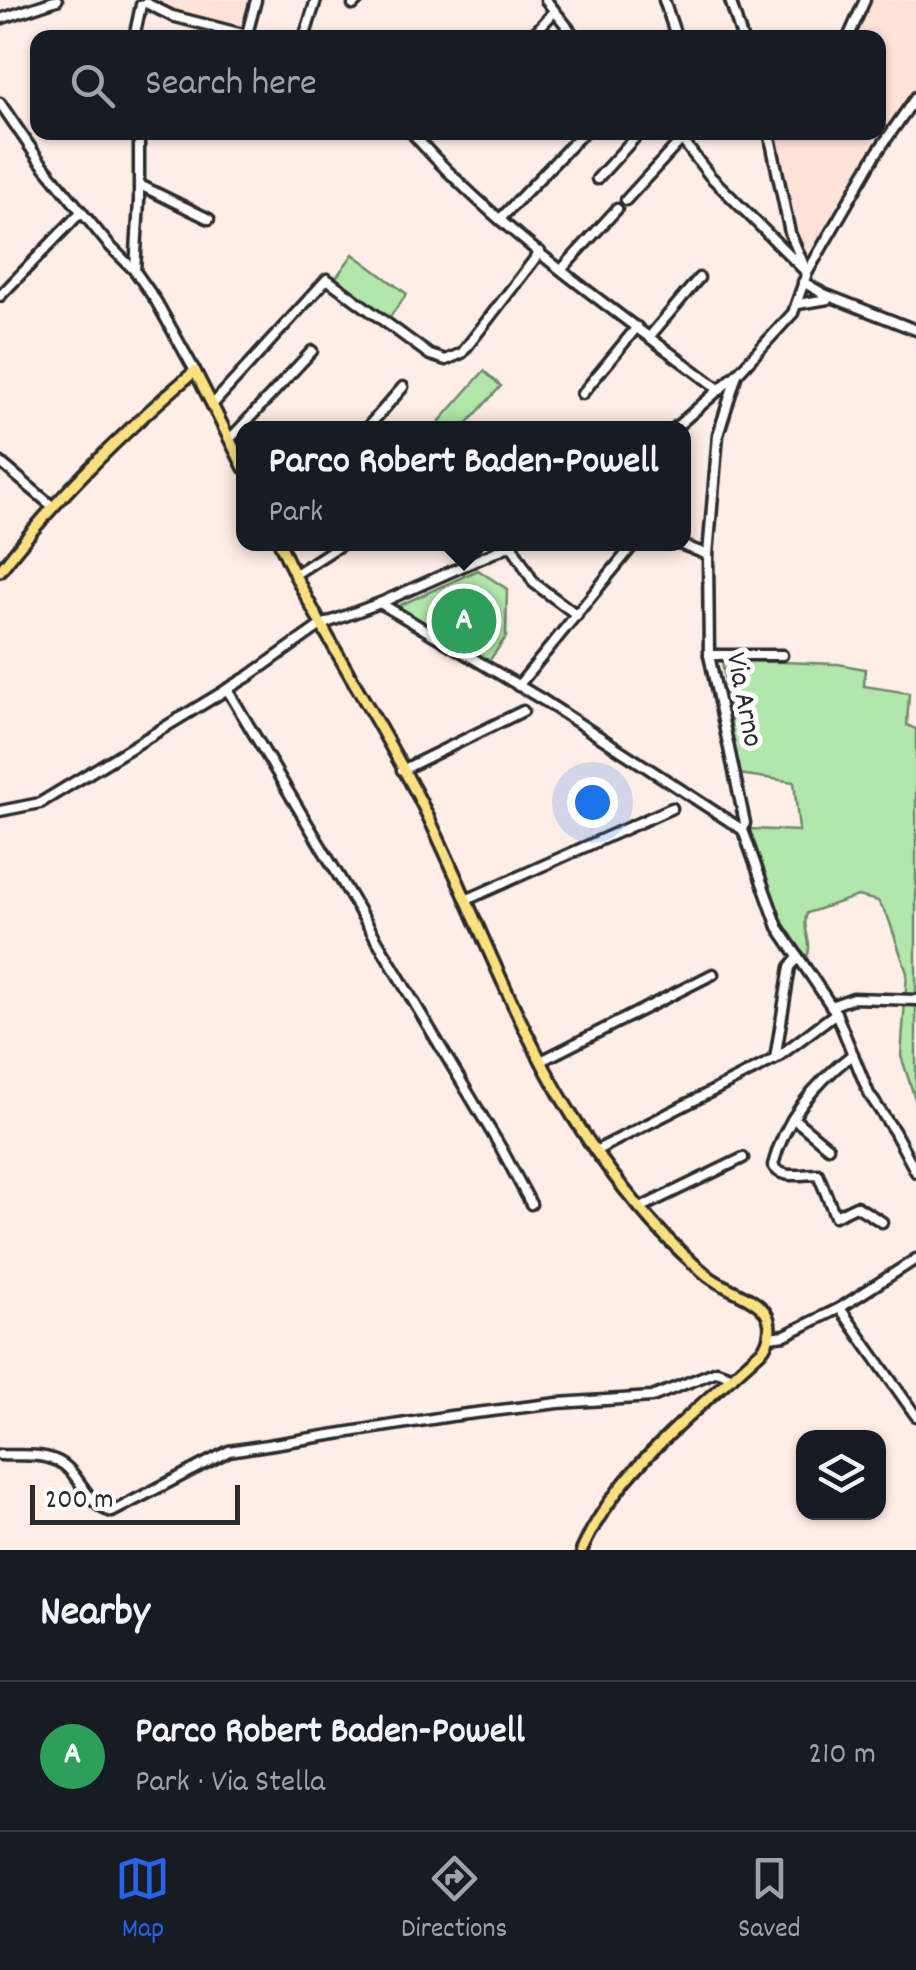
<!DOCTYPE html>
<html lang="en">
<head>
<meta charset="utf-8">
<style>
  body { margin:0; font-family:Dekko,sans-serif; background:#20242c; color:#f1f3f6 }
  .controls { position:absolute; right:30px; bottom:30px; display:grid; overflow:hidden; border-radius:20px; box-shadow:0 2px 8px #0004 }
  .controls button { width:90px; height:90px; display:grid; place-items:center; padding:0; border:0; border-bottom:2px solid #363941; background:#171b24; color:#f1f3f6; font:50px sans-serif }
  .scale { position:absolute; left:30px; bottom:25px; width:210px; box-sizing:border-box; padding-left:10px; border:5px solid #2b2b2b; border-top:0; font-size:28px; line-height:35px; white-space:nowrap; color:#2b2b2b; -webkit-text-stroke:8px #fff; paint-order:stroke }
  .you { position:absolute; left:592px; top:802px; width:35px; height:35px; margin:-25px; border:8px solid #fff; border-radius:50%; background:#1a73e8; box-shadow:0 0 0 15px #1a73e833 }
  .badge { display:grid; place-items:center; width:65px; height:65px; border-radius:50%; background:#2563eb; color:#fff; font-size:32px; font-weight:700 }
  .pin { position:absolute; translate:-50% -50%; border:5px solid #fff; box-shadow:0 2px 10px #0006 }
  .popup { position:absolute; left:236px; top:421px; width:455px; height:130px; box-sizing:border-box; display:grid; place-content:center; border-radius:20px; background:#171b24; filter:drop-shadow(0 2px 8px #0005); font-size:32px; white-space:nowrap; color:#9ea1a6 }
  .popup b { font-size:38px; color:#f1f3f6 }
  .popup::after { content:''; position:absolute; left:50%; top:100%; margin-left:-20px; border:20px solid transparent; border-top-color:#171b24 }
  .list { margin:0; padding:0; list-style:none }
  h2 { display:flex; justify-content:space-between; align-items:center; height:130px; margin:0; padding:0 40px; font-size:42px }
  h2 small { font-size:32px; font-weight:400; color:#9ea1a6 }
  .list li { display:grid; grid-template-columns:65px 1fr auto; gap:30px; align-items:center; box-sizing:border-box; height:150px; padding:0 40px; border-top:2px solid #363941 }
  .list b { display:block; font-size:38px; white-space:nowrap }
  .list p { margin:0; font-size:32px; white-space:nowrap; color:#9ea1a6 }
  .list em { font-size:32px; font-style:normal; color:#9ea1a6 }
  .icon { flex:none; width:55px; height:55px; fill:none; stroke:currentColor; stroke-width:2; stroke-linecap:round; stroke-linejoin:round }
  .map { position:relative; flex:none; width:916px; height:1550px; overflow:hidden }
  .search { position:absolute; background:#171b24; box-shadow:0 2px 8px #0004; left:30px; right:30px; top:30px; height:110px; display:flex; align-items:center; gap:25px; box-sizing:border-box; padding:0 35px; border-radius:20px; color:#9ea1a6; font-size:38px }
  .sheet { height:280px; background:#171b24 }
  nav { display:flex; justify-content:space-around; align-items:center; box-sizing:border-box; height:140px; border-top:2px solid #363941; background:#171b24; font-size:28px; color:#9ea1a6 }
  nav a { display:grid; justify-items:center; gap:5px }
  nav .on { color:#2563eb }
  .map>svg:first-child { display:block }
  .built { fill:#ffe2d8 }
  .green { fill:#b1e7aa; stroke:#6e896a; stroke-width:2.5 }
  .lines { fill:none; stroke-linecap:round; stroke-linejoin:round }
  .minor-casing { stroke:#2b2b2b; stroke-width:15 }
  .major-casing { stroke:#2b2b2b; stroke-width:16 }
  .minor { stroke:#fff; stroke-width:8 }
  .major { stroke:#fbe080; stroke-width:9 }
  .labels { text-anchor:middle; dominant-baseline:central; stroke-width:10; stroke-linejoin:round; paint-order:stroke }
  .street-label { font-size:30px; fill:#2b2b2b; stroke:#fff }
</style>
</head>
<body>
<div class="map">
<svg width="916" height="1550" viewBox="0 0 916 1550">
  <rect width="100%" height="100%" fill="#ffeee8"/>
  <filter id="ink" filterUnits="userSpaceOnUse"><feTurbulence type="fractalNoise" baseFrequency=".01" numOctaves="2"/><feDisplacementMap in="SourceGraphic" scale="20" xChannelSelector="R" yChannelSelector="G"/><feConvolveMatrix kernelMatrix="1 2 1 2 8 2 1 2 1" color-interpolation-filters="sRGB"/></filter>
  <g filter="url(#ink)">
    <g class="built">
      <path d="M164 0H249L241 29 167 9Z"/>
      <path d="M859 0 916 1V89L882 136 875 137 815 248 807 250 793 228 773 133 878 132V38L843 37Z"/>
    </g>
    <g class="green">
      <path d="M353 254 407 294 389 318 335 279Z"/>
      <path d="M484 371 501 386 463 428H446L439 422Z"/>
      <path d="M478 570 507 589 506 637 487 664 398 606Z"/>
      <path d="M722 660 838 664 865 669 864 686 909 693 907 725 916 729V1102L901 1056 907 973 888 917 878 901 858 896 807 913C801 929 814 942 807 957L782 924 749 829 799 831 794 782 738 774Z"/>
    </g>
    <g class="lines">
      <defs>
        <g id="minor">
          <path d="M546 0 576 38"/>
          <path d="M664 0 675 33"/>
          <path d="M730 0 742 38"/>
          <path d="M146 3 172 16 258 38"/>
          <path d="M353 5 358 0"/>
          <path d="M0 19 57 0"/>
          <path d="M247 34 256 0"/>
          <path d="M134 38 141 5"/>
          <path d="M304 38 316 0"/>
          <path d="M530 38 554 12"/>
          <path d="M848 38 865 0"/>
          <path d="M0 103 39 160 108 244 135 271 156 301 195 371"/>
          <path d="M411 132C499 232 614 310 720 390"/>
          <path d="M676 132 710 176 807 273"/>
          <path d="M769 132 790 233 805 268"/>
          <path d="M597 179 640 132"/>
          <path d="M140 185 209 219"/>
          <path d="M626 200 682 139"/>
          <path d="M500 219 584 132"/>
          <path d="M562 269 617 209"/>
          <path d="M135 271 139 201V132"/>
          <path d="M803 282 824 294 916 330"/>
          <path d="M0 296 81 212"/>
          <path d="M798 304 828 299"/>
          <path d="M650 336 699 278"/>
          <path d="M737 374 718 435 708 555 709 655 745 823 743 830 778 927 836 1013 869 1094 894 1131 916 1172"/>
          <path d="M582 394 637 327"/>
          <path d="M213 404 327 279 430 355 446 360 462 353 540 252"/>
          <path d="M367 428 403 387"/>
          <path d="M675 428 737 374 793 313 807 273 876 154 916 97"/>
          <path d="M230 439 312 351"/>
          <path d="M0 462 52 506"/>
          <path d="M511 544 534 583 577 615"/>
          <path d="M680 544 708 555"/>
          <path d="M294 575 342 544"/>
          <path d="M380 603 543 700 743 830"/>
          <path d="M709 655H782"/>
          <path d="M518 686 634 544"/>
          <path d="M227 689 501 1148 531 1204"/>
          <path d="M402 770 523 711"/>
          <path d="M0 811 40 803 249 676 321 625 380 603 513 544"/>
          <path d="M466 900 672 808"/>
          <path d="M831 1006 853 998 916 1000"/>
          <path d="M853 1054C816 1082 785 1118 773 1165 780 1180 803 1174 818 1174L835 1216 856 1206 882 1222"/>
          <path d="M775 1059 790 967 797 959"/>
          <path d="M541 1061 713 974"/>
          <path d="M793 1118 828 1147"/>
          <path d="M595 1151 775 1059 836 1013"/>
          <path d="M640 1208 743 1158"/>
          <path d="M840 1308 916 1259"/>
          <path d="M769 1337 785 1335 840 1308 916 1416"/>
          <path d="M0 1455C17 1456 39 1453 55 1460 81 1470 84 1505 112 1512L229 1451 451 1416 558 1403 652 1397 717 1371 733 1377"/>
        </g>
        <g id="major">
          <path d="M280 544C321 633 376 715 421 802 479 918 521 1047 597 1153 630 1199 665 1241 708 1276 724 1289 753 1296 765 1312 773 1323 770 1338 764 1348 700 1408 618 1468 582 1550"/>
          <path d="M0 571C57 496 124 431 195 371L244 468"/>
        </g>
      </defs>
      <use href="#minor" class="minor-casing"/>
      <use href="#major" class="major-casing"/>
      <use href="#minor" class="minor"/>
      <use href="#major" class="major"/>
    </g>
  </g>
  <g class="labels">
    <g class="street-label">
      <text transform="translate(742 700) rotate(79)">Via Arno</text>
    </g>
  </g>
</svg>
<div class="controls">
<button><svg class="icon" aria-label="layers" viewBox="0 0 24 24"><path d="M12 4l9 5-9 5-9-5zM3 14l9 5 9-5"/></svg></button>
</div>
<div class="scale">200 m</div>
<div class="you"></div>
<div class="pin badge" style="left:464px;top:621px;background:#2e9e5b">A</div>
<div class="popup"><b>Parco Robert Baden-Powell</b>Park</div>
<div class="search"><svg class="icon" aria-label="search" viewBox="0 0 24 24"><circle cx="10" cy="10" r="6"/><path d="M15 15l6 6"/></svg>Search here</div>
</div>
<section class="sheet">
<h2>Nearby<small></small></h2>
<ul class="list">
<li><span class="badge" style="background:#2e9e5b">A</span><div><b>Parco Robert Baden-Powell</b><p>Park · Via Stella</p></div><em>210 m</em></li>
</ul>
</section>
<nav>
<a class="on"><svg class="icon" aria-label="map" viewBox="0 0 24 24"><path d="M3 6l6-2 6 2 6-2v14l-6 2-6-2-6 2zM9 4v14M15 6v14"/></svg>Map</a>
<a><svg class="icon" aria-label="directions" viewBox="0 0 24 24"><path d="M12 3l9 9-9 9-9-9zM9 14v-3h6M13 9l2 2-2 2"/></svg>Directions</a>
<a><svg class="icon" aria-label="saved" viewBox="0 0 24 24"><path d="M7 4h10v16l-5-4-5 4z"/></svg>Saved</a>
</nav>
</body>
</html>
